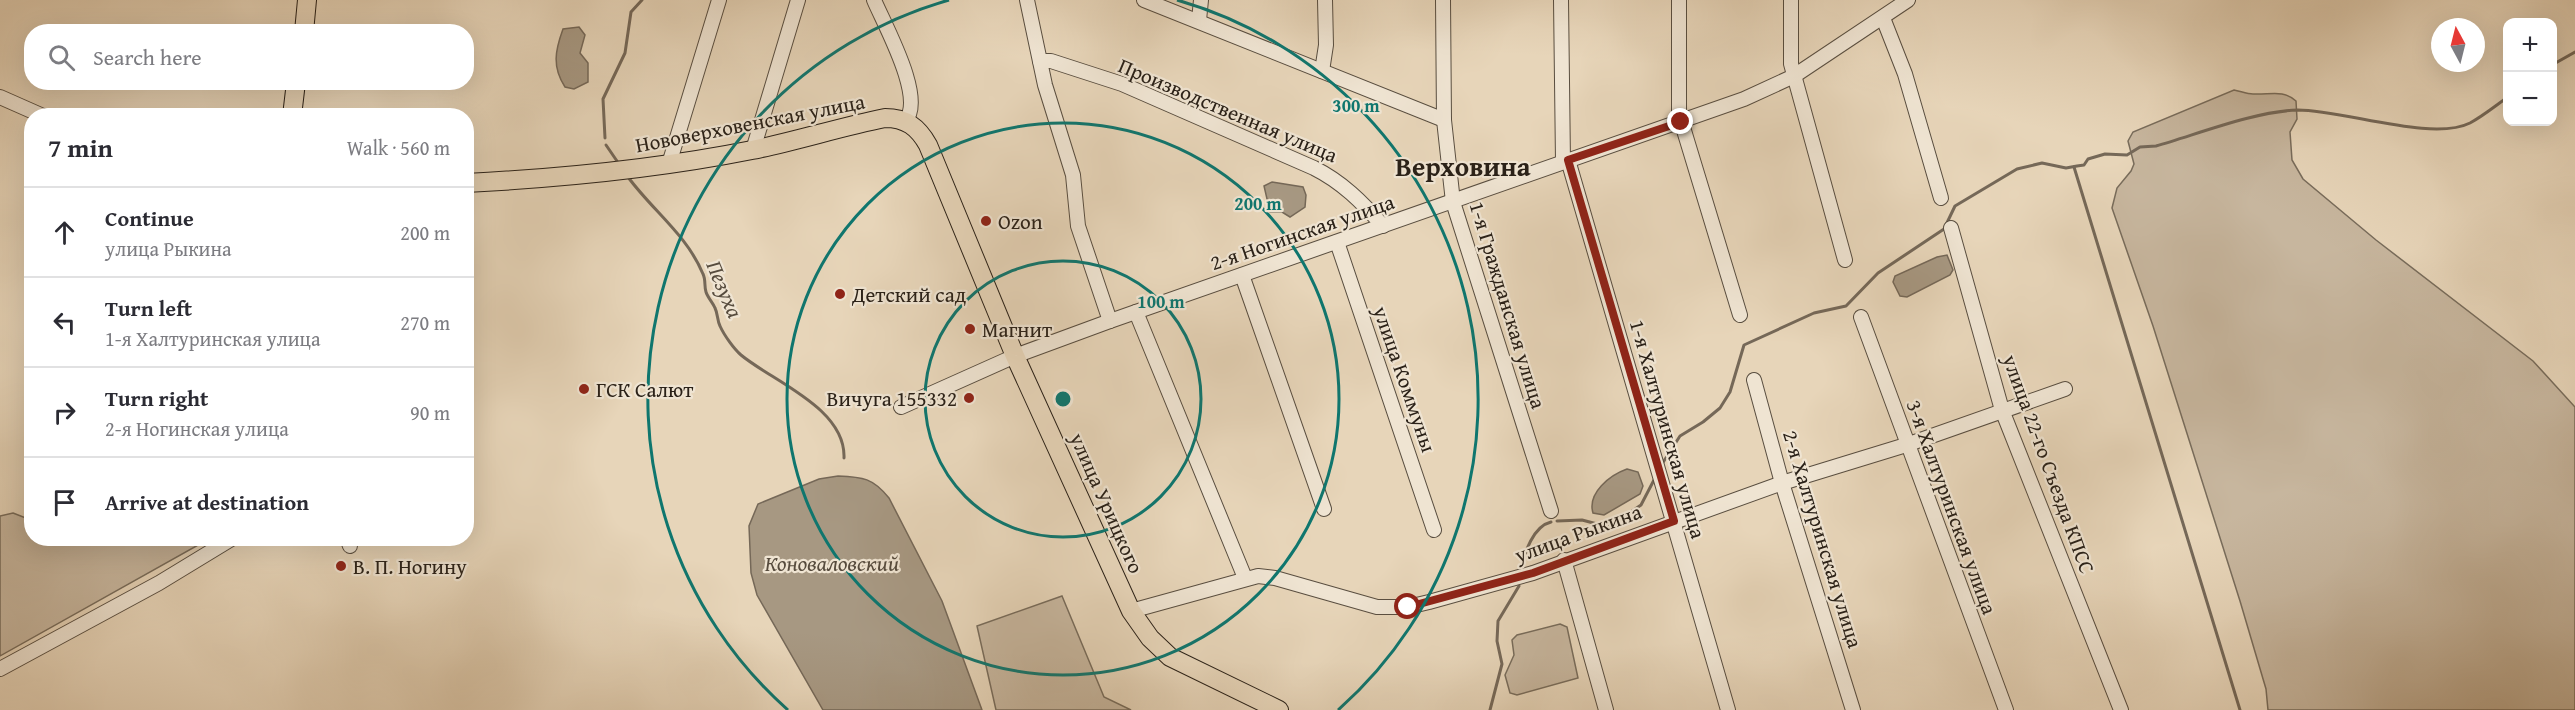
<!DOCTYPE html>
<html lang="en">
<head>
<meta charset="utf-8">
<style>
  body { margin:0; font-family:"Gentium Book Plus",serif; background:#f2f2f3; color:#2b2b33 }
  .controls { position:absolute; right:18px; top:18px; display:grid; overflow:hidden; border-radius:12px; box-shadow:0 6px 24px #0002 }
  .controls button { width:54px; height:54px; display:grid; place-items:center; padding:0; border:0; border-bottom:2px solid #e1e1e2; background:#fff; color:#2b2b33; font:30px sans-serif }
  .compass { position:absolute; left:2431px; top:18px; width:54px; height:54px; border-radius:50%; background:#fff; box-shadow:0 6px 24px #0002; rotate:353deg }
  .stop { position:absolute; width:18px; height:18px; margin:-14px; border:4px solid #8f2418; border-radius:50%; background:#fff }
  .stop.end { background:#8f2418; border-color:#fff; box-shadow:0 2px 6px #0008 }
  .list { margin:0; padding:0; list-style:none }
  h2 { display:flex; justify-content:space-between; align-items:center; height:78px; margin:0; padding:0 24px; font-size:26px }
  h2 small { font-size:20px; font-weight:400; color:#7c7c81 }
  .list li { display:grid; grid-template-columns:39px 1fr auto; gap:18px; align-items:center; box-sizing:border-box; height:90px; padding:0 24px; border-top:2px solid #e1e1e2 }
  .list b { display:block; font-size:22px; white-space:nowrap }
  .list p { margin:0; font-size:20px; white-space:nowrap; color:#7c7c81 }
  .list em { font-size:20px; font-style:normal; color:#7c7c81 }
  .icon { flex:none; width:33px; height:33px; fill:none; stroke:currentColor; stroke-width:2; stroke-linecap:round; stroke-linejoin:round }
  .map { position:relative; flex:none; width:2575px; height:710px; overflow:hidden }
  .search { position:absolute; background:#fff; box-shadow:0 6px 24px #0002; left:24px; top:24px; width:450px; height:66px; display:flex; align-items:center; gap:15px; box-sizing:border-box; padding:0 21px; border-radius:24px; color:#7c7c81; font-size:22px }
  .panel { position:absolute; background:#fff; box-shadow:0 6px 24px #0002; left:24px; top:108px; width:450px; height:438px; border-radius:24px }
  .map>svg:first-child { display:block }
  .green { fill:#c7b69e; stroke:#786c5b; stroke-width:1.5 }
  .water { fill:#a79882; stroke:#756858; stroke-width:1.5 }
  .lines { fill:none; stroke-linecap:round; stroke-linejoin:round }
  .stream { stroke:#756858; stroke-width:3 }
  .minor-casing { stroke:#594e40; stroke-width:16 }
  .major-casing { stroke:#2a2118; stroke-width:20 }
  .minor { stroke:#efe4d2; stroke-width:14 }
  .major { stroke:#e7d5b9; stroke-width:18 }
  .route { stroke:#8f2418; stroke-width:8 }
  .ring { fill:none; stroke:#0f766e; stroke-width:3 }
  .poi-dot { fill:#8f2418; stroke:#efe4d2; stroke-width:2 }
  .labels { text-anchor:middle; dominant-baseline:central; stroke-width:4.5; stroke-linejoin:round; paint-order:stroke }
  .street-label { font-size:21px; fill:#2a2118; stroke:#efe4d2 }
  .poi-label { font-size:21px; fill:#2a2118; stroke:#efe4d2; text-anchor:start }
  .water-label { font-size:22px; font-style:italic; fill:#564b3d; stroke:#efe4d2 }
  .district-label { font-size:27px; font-weight:bold; fill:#2a2118; stroke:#efe4d2 }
  .centre { fill:#0f766e; stroke:#efe4d2; stroke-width:3 }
  .ring-label { font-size:18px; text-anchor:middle; font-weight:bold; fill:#0f766e; stroke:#efe4d2; stroke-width:4.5; stroke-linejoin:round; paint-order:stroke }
</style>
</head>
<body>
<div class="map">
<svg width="2575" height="710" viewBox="0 0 2575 710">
  <rect width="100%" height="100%" fill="#e7d5b9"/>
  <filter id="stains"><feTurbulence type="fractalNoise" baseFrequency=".00333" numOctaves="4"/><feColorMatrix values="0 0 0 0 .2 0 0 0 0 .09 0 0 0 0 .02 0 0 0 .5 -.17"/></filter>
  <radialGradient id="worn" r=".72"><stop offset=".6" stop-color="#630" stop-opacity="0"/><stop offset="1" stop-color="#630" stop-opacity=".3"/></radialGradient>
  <g class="green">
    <path d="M2234 90C2240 91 2247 94 2253 94 2270 95 2283 89 2296 101L2297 119 2290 132 2292 160 2303 179 2376 240 2533 361 2575 407V710H2268L2266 689 2240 601 2153 326 2112 208 2117 188 2131 171 2134 164 2128 141 2133 132Z"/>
    <path d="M13 513 31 520 32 538 209 539 0 656V516Z"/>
    <path d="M1062 596 1104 697 1131 710H996L977 626Z"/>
    <path d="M1560 624 1567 627 1578 678 1517 695 1510 693 1505 675 1514 655 1512 640 1517 635Z"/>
  </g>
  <g class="water">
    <path d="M579 27 585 35 580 53 588 63V82L574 89 565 87C552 67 555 51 563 29Z"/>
    <path d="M1272 182 1303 187 1306 195 1305 207 1290 217 1282 212H1270L1264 186Z"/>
    <path d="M1947 255 1953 270 1950 275 1907 297 1900 296 1893 282 1895 276 1937 257Z"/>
    <path d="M1627 469 1638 472 1643 486 1640 494 1604 515 1593 513C1587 493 1610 475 1627 469Z"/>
    <path d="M838 476C863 477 873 478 889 498L942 601 982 710H823L757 595 751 573 749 526 758 504 819 479Z"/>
  </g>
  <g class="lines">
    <g class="stream">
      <path d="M2552 65 2575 52"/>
      <path d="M605 138 603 99 625 53 631 12 642 0"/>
      <path d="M606 145 619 164"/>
      <path d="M2074 167 2240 710"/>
      <path d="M628 177C652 210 687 235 703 274 706 280 704 286 706 292 708 298 713 303 715 308 718 314 717 320 720 326 724 335 734 349 741 355 772 381 846 408 844 458"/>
      <path d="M1662 464 1680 436 1703 422 1720 408 1730 392 1744 345 1814 313 1846 306 1878 273 1944 229 1955 206 2017 169 2042 163 2066 168 2077 166 2084 165 2088 159 2105 154 2127 155 2140 147 2156 146C2198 134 2256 111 2298 110 2344 110 2432 142 2470 123 2483 116 2495 106 2508 97"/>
      <path d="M1557 521 1582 520 1601 525 1613 524 1641 505 1655 478"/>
      <path d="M1523 569C1523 553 1534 526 1551 522"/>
      <path d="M1490 710 1502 664 1497 641 1498 621 1519 586"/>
    </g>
    <defs>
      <g id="minor">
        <path d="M874 0C885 26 926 99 905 121"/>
        <path d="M1027 0 1045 85 1073 175 1078 226 1110 321"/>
        <path d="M1144 0 1444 120"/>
        <path d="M1443 0 1444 120 1453 202 1551 511"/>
        <path d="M1561 0 1563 162"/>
        <path d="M1679 0V114L1740 315"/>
        <path d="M1791 0V64L1845 260"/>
        <path d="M1883 18 1905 74 1941 198"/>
        <path d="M1199 20 1201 0"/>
        <path d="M1040 61H1051L1122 84 1314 168C1342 182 1362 202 1383 226"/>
        <path d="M1322 71 1326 45 1325 0"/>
        <path d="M0 97 43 116"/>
        <path d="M753 150 798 0"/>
        <path d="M1568 160 1728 710"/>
        <path d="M669 164 719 0"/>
        <path d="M1951 228 2002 410 2121 710"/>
        <path d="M1337 242 1434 530"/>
        <path d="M1242 275 1324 509"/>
        <path d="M1136 312 1245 578"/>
        <path d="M1861 317 2006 710"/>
        <path d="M1754 380 1782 483 1853 710"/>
        <path d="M901 407 1015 356 1110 321 1744 99 1794 76 1908 0"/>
        <path d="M347 538 350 546"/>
        <path d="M1564 560 1606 710"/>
        <path d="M1131 611 1258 576 1275 578 1377 607H1408L1429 602 1533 573 1782 483 1906 445 2065 389"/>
        <path d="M0 669 159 583 233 538"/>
      </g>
      <g id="major">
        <path d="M304 32 307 0"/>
        <path d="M292 116 296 82"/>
        <path d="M466 183C563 178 657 169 752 150 797 141 840 127 885 118 906 118 918 127 928 145L1015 356 1131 611 1150 638 1170 657 1279 710"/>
      </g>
    </defs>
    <use href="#minor" class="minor-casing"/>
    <use href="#major" class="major-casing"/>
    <use href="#minor" class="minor"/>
    <use href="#major" class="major"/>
  </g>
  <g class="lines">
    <path class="route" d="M1408 607 1533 573 1674 521 1568 160 1681 122"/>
  </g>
  <g class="ring">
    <circle cx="1063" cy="399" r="138"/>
    <circle cx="1063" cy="399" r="276"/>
    <path d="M788 710A415 415 0 0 1 949 0M1177 0A415 415 0 0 1 1338 710"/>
  </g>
  <g class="poi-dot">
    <circle cx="986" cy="221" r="6"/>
    <circle cx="840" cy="294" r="6"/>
    <circle cx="970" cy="329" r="6"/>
    <circle cx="584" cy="389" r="6"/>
    <circle cx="969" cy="398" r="6"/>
    <circle cx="341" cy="566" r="6"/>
  </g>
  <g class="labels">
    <g class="street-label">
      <text transform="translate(1228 110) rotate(23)">Производственная улица</text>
      <text transform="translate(750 123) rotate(-11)">Нововерховенская улица</text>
      <text transform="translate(1302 232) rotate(-19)">2-я Ногинская улица</text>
      <text transform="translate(1508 305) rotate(73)">1-я Гражданская улица</text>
      <text transform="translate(1405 379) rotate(71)">улица Коммуны</text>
      <text transform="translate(1668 429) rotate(74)">1-я Халтуринская улица</text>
      <text transform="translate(2049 464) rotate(70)">улица 22-го Съезда КПСС</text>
      <text transform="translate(1107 503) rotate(66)">улица Урицкого</text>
      <text transform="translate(1952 507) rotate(70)">3-я Халтуринская улица</text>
      <text transform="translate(1578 533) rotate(-20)">улица Рыкина</text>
      <text transform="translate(1823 539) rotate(73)">2-я Халтуринская улица</text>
    </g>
    <g class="poi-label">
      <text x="998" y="221">Ozon</text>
      <text x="852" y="294">Детский сад</text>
      <text x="982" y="329">Магнит</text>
      <text x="596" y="389">ГСК Салют</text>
      <text x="957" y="398" text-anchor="end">Вичуга 155332</text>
      <text x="353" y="566">В. П. Ногину</text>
    </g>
    <g class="water-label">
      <text transform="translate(725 289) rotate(67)">Пезуха</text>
      <text x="832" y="563">Коноваловский</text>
    </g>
    <g class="district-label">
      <text x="1463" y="166">Верховина</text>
    </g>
  </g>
  <circle cx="1063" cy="399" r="9" class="centre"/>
  <g class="ring-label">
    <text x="1356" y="112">300 m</text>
    <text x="1258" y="210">200 m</text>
    <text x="1161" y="308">100 m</text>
  </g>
  <rect width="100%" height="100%" filter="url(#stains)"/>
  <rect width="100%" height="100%" fill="url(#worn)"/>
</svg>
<div class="controls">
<button>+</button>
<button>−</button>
</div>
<svg class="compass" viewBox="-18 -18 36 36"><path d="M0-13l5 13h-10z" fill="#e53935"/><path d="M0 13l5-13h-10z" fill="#7c7c81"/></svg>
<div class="stop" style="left:1408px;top:607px"></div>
<div class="stop end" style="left:1681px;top:122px"></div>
<div class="search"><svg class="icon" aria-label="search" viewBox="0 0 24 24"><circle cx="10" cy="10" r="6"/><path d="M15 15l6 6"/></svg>Search here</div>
<section class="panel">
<h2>7 min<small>Walk · 560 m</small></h2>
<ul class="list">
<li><svg class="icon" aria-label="ahead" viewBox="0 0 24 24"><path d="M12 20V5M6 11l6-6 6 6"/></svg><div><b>Continue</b><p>улица Рыкина</p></div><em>200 m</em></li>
<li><svg class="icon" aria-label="left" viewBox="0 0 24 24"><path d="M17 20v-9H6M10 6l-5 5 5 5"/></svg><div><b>Turn left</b><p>1-я Халтуринская улица</p></div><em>270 m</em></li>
<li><svg class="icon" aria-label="right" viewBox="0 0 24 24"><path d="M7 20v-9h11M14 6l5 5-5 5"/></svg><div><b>Turn right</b><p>2-я Ногинская улица</p></div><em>90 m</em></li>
<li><svg class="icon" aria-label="arrive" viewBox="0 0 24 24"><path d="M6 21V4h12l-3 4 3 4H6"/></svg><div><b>Arrive at destination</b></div></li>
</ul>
</section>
</div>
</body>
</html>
